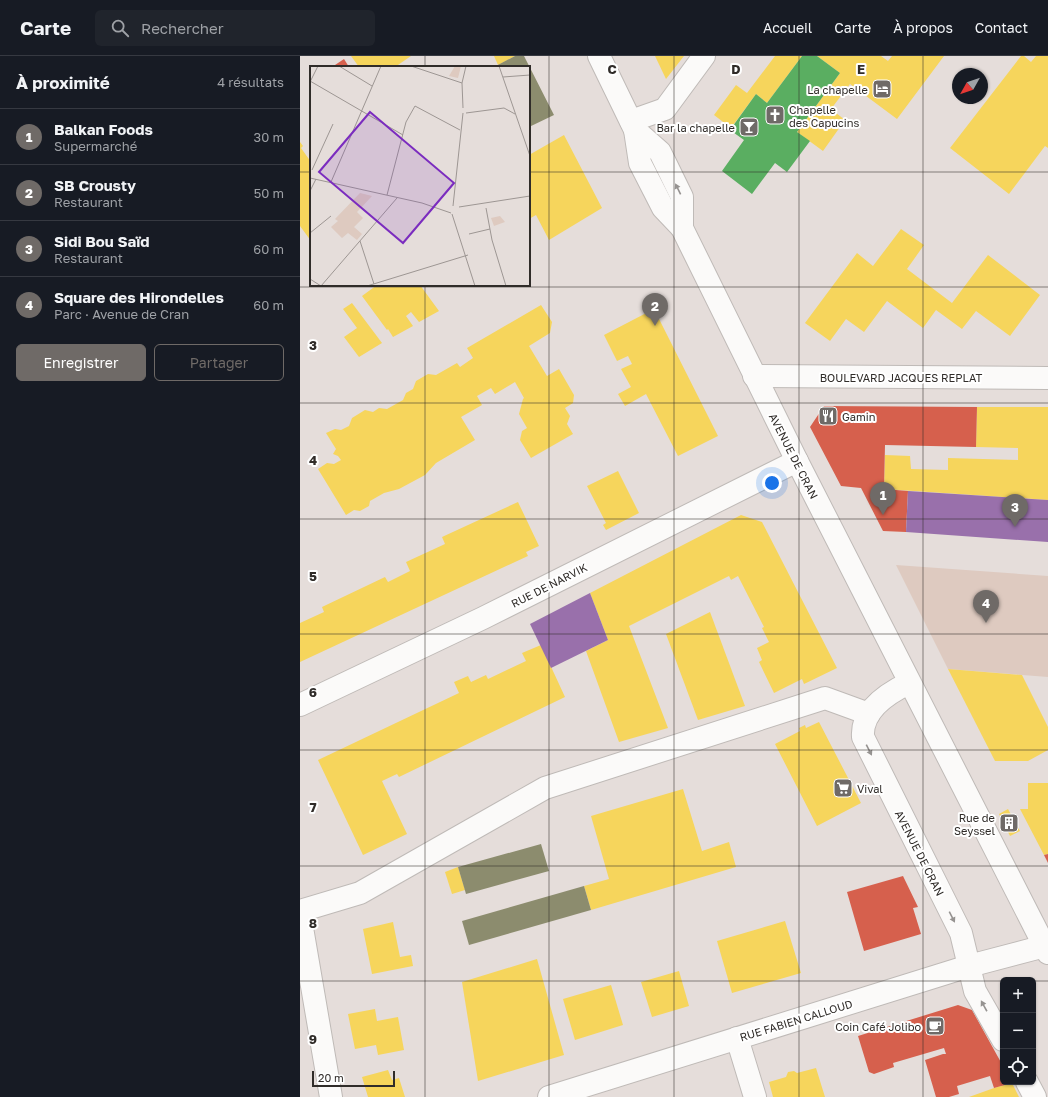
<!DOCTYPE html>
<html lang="fr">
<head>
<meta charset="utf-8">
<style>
  body { margin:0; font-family:"Golos Text",sans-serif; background:#20242c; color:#f1f3f6 }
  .controls { position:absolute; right:12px; bottom:12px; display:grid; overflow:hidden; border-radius:6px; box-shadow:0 1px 3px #0004 }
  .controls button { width:36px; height:36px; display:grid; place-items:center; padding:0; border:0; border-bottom:1px solid #363941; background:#171b24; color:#f1f3f6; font:20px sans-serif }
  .compass { position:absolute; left:652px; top:12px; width:36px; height:36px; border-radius:50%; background:#171b24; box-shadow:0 1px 3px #0004; rotate:230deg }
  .scale { position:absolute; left:12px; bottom:10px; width:83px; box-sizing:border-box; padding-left:4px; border:2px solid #302c29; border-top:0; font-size:11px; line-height:14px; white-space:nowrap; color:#302c29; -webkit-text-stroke:3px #fff; paint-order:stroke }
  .you { position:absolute; left:472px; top:427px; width:14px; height:14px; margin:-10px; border:3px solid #fff; border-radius:50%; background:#1a73e8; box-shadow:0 0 0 6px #1a73e833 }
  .badge { display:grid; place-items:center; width:26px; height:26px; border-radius:50%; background:#6f6a67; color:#fff; font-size:13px; font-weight:700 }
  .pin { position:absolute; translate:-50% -33px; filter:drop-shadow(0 1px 2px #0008) }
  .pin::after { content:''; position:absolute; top:21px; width:14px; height:12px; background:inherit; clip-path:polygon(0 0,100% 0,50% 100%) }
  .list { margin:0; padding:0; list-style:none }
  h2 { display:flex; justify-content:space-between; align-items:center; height:52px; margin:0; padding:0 16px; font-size:17px }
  h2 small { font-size:13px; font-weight:400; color:#9ea1a6 }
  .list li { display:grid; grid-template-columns:26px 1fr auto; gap:12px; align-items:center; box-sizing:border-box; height:56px; padding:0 16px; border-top:1px solid #363941 }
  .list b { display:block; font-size:15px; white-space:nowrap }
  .list p { margin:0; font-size:13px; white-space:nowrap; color:#9ea1a6 }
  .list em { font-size:13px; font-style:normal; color:#9ea1a6 }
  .actions { display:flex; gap:8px; padding:12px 16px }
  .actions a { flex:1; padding:9px 0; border:1px solid #6f6a67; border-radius:6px; text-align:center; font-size:14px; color:#6f6a67 }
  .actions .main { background:#6f6a67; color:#fff }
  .icon { flex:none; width:22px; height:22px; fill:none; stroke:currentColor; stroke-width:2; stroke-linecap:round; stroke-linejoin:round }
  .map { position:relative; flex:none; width:748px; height:1041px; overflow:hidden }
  header { display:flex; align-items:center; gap:24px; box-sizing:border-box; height:56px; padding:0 20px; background:#171b24; border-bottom:1px solid #363941 }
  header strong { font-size:19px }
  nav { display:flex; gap:22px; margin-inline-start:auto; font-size:14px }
  .search { width:280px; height:36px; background:#20242c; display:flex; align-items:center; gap:10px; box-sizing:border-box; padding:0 14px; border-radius:6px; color:#9ea1a6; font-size:15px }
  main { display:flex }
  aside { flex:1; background:#171b24 }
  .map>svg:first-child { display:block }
  .green { fill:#decac0 }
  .homes { fill:#f6d55c }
  .shops { fill:#d6604d }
  .offices { fill:#9970ab }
  .public { fill:#5aae61 }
  .industry { fill:#8c8c6e }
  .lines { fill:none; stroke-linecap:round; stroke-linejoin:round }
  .minor-casing { stroke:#bfbab7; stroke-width:24 }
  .major-casing { stroke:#bfbab7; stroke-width:24 }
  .minor { stroke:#fbfaf9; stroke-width:22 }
  .major { stroke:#fbfaf9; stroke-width:22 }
  .oneway { fill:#969391 }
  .grid { fill:none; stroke:#302c29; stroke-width:1; stroke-opacity:0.55 }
  .labels { text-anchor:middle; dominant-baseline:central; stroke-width:4; stroke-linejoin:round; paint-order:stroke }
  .poi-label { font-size:11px; fill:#302c29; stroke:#fff; text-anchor:end }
  .street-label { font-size:11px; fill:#302c29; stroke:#fff }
  .inset-road { fill:none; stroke:#9d9693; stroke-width:1 }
  .view { fill:#7b2cbf; fill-opacity:0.15; stroke:#7b2cbf; stroke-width:2 }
  .inset-edge { fill:none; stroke:#302c29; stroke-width:2 }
  .grid-label { font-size:13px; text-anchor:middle; font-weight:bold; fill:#302c29; stroke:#fff; stroke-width:4; stroke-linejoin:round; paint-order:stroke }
</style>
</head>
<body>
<header>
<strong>Carte</strong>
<div class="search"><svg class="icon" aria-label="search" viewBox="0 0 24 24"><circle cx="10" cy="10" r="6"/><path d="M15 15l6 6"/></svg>Rechercher</div>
<nav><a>Accueil</a><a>Carte</a><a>À propos</a><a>Contact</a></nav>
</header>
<main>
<aside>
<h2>À proximité<small>4 résultats</small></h2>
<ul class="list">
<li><span class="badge">1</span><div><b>Balkan Foods</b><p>Supermarché</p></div><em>30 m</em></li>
<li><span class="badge">2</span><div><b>SB Crousty</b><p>Restaurant</p></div><em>50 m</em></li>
<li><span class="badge">3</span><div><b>Sidi Bou Saïd</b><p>Restaurant</p></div><em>60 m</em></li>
<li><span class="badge">4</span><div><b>Square des Hirondelles</b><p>Parc · Avenue de Cran</p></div><em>60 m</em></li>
</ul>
<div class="actions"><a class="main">Enregistrer</a><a>Partager</a></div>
</aside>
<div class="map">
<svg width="748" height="1041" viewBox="0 0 748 1041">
  <rect width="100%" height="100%" fill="#e5ddda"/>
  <path class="green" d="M596 509 748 520V621L648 613Z"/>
  <g class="homes">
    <path d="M51 0H111L95 11H59Z"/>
    <path d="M194 0H215L198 9Z"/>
    <path d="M355 0H384L366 23Z"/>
    <path d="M475 0H502L467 47 456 38 431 72 414 59 436 29 447 37Z"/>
    <path d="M517 0H581L588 5 592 0H644L597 63 550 28 531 53 545 64 523 95 497 76 540 17Z"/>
    <path d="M721 0H724L731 6 736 0H748V92L745 90 709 138 650 92Z"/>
    <path d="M264 79 302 152 249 184 236 159 229 163V99Z"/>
    <path d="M0 86 3 90 1 92 11 106V185L0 170Z"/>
    <path d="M601 173 624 189 607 213 652 247 688 199 740 239 710 280 676 255 662 273 636 254 623 272 587 245 564 276 546 263 530 285 505 267 557 197 573 210Z"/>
    <path d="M77 229H120L139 255 119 266 111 256 106 260 113 270 93 281 88 273 87 274 62 240Z"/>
    <path d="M52 247 82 287 59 301 44 281 57 272 43 253Z"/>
    <path d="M241 249 252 266 250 277 229 290 247 320 259 313 274 339 273 347 265 352 270 360 267 368 273 378 231 402 220 384 222 375 227 372 219 358 223 343 224 342 215 326 195 338 191 332 177 340 182 349 161 361 175 384 136 407 125 419 99 433 84 437 70 445 69 450 60 455 54 454 46 459 18 413 27 407 34 408 41 404 38 400 33 398 36 393 26 377 35 373 41 374 49 370 52 362 65 354 73 356 79 352 87 353 103 344 106 337 113 333 116 325 128 318 136 319 157 307 160 311 173 302 167 292Z"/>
    <path d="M354 253 418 380 378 400 346 338 325 350 318 338 331 331 321 313 332 308 328 300 317 305 304 279Z"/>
    <path d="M677 351H748V444L584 433 585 399 610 400 611 413 648 414V402L718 404V392L676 391Z"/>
    <path d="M318 415 339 457 306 474 303 469 306 467 287 430Z"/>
    <path d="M218 446 239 490 226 496 228 500 0 606V567L24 556 22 551 85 521 88 526 110 515 106 506 145 488 142 481Z"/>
    <path d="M441 459 462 466 537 612 504 628 502 623 474 637 459 606 462 604 457 592 469 586 462 572 464 571 438 520 431 524 429 520 329 570 368 672 319 686 286 595 308 584 290 537Z"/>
    <path d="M410 556 445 650 398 664 366 578Z"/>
    <path d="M241 589 265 641 99 721 97 718 82 725 107 778 63 799 18 704 159 637 154 626 168 620 171 626 186 619 188 623 226 605 222 597Z"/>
    <path d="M648 613 722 619 748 671V694L728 705H695Z"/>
    <path d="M519 666 561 747 517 770 475 688 500 675 499 672 505 669 506 672Z"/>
    <path d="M728 727H748V798L744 799 720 753H728Z"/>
    <path d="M383 733 402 795 429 786 436 811 291 854 284 830 309 823 291 760Z"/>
    <path d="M708 753 720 775 710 780 699 758Z"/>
    <path d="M158 811 165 834 152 838 145 816Z"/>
    <path d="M485 865 501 917 432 937 417 885Z"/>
    <path d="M93 866 100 901 111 899 113 910 72 918 63 873Z"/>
    <path d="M237 903 264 999 178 1025 162 926Z"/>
    <path d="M379 915 389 950 352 961 341 926Z"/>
    <path d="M311 929 323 969 275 984 263 943Z"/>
    <path d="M75 953 77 965 98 961 104 994 78 999 76 989 55 993 48 958Z"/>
    <path d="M516 1012 525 1041H473L469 1026 486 1021 488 1016 494 1015 497 1017Z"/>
    <path d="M88 1014 92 1024 99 1022 105 1041H68L62 1021Z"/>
    <path d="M712 1027 719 1041H669L694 1032Z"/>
  </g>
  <g class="shops">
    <path d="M44 3 49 11H32Z"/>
    <path d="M524 350 677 351 676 391 585 389 584 433 608 435 606 476 583 475 561 432 541 430 510 371Z"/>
    <path d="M748 798V807L744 799Z"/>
    <path d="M603 820 618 851 613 852 621 878 564 895 547 836Z"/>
    <path d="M658 949 672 954 703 1010V1026H711L712 1027 694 1032 690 1020 657 1030 659 1038 649 1041H636L625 1004 643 998H646L644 992 593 1007 594 1011 574 1018 569 1016 558 980Z"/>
  </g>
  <g class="offices">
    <path d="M608 435 748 444V486L606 476Z"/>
    <path d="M290 537 308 584 251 612 230 568Z"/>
  </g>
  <path class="public" d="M502 0H517L540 17 497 76 510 85 487 116 475 107 452 138 422 115 444 84 430 74 456 38 467 47Z"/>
  <g class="industry">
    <path d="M215 0H224L254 59 229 71V11H194Z"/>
    <path d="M241 788 249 815 166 838 158 811Z"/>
    <path d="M284 830 291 854 169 889 162 865Z"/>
  </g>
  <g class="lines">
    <defs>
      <g id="minor">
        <path d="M331 65 365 53 404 0"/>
        <path d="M454 320 748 322"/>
        <path d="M609 627C588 637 561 654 563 681L661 877 675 935 703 984"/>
        <path d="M0 649 183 562 497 405"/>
        <path d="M0 855 60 837 245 732 525 642 569 658"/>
        <path d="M0 860 31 1041"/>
        <path d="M437 982 455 1041"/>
        <path d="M727 1026 735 1041"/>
        <path d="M249 1041 669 910 745 890"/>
      </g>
      <g id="major">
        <path d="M299 0 335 74 340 107 363 152 382 172 497 405 748 897"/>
        <path d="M335 74 360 96 382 141V172"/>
      </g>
    </defs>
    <use href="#minor" class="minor-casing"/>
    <use href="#major" class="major-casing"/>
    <use href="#minor" class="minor"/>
    <use href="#major" class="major"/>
  </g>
  <defs><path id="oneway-solid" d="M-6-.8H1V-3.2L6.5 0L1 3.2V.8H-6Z"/></defs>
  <g class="oneway">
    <use href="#oneway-solid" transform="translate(378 133) rotate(-116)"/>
    <use href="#oneway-solid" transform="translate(569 694) rotate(63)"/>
    <use href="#oneway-solid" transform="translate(652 861) rotate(63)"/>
    <use href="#oneway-solid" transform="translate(684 950) rotate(-119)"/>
  </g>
  <path class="grid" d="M125 0V11M249 0V1041M374 0V1041M499 0V1041M623 0V1041M0 116H11M229 116H748M125 229V1041M0 231H748M0 347H748M0 463H748M0 578H748M0 694H748M0 810H748M0 925H703M733 925H748"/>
  <defs>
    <symbol id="hotel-square" viewBox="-11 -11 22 22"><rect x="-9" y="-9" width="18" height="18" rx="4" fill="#6f6a67" stroke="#fff"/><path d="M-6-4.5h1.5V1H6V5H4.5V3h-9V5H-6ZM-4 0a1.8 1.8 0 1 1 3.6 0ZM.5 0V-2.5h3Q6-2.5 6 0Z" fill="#fff"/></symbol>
    <symbol id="church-square" viewBox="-11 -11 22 22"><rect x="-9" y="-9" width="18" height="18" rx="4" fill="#6f6a67" stroke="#fff"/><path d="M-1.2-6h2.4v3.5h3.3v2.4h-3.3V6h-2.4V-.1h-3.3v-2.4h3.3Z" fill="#fff"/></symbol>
    <symbol id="bar-square" viewBox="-11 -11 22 22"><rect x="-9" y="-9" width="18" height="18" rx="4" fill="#6f6a67" stroke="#fff"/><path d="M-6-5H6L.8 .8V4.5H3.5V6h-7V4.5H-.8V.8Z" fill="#fff"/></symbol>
    <symbol id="restaurant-square" viewBox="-11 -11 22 22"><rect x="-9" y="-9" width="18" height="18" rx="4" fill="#6f6a67" stroke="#fff"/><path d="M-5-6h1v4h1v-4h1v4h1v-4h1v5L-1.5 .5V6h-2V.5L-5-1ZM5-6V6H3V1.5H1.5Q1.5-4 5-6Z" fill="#fff"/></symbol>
    <symbol id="supermarket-square" viewBox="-11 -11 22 22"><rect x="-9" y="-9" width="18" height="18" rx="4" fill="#6f6a67" stroke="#fff"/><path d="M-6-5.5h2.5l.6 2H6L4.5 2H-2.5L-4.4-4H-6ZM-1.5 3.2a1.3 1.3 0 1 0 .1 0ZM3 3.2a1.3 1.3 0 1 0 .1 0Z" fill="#fff"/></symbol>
    <symbol id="building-square" viewBox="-11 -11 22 22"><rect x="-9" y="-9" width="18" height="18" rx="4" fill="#6f6a67" stroke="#fff"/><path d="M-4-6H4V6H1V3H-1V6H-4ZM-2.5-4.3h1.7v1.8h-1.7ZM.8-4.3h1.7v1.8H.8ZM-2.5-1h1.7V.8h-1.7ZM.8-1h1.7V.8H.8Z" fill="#fff"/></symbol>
    <symbol id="cafe-square" viewBox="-11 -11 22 22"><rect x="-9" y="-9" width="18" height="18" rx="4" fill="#6f6a67" stroke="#fff"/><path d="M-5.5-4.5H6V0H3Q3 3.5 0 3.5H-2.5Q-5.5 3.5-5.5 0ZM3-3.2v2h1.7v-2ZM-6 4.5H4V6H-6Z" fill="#fff"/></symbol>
  </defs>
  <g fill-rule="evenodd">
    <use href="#hotel-square" x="571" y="22" width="22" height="22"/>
    <use href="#church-square" x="464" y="48" width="22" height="22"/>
    <use href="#bar-square" x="438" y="60" width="22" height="22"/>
    <use href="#restaurant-square" x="517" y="349" width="22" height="22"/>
    <use href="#supermarket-square" x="532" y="721" width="22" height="22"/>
    <use href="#building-square" x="698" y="756" width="22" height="22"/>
    <use href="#cafe-square" x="624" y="959" width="22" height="22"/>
  </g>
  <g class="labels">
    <g class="poi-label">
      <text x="568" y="33">La chapelle</text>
      <text x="489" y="53" text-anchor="start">Chapelle<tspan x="489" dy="13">des Capucins</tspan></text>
      <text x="435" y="71">Bar la chapelle</text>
      <text x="542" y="360" text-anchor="start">Gamin</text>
      <text x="557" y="732" text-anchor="start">Vival</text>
      <text x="695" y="761">Rue de<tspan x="695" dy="13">Seyssel</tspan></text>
      <text x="621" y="970">Coin Café Jolibo</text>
    </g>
    <g class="street-label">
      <text x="601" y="321">BOULEVARD JACQUES REPLAT</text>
      <text transform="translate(494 400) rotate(63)">AVENUE DE CRAN</text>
      <text transform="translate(249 529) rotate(-27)">RUE DE NARVIK</text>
      <text transform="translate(620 797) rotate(63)">AVENUE DE CRAN</text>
      <text transform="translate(496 964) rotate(-17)">RUE FABIEN CALLOUD</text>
    </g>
  </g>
  <g transform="translate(10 10)">
    <rect width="220" height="220" fill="#e5ddda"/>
    <path d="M145 0H151L148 12 139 10ZM50 127 62 130 47 146 53 152 44 161 52 168 47 174 38 167 32 172 21 161 28 155 25 153ZM190 150 195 156 184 160 181 152Z" fill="#decac0"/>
    <path class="inset-road" d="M29 0 62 20M101 0 152 17M189 0 220 90M193 11 220 9M0 15 93 69M0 16 8 0M153 42 152 17 156 0M156 47 194 42 205 48M2 104 23 58M0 112 112 137 141 147M21 116 71 0M0 125 6 113M77 129 96 56 105 40 150 64M143 140 153 47M149 141 220 130M176 142 182 174 196 220M142 148 165 220M0 167 21 150M159 168 180 163M50 175 64 218M0 213 11 220M11 220 87 132M57 220 158 189"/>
    <path class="view" d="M60 46 144 117 93 177 9 106Z"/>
    <rect width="220" height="220" class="inset-edge"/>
  </g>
  <g class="grid-label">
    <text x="312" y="18">C</text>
    <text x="436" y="18">D</text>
    <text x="561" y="18">E</text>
    <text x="13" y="294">3</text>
    <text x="13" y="409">4</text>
    <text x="13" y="525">5</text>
    <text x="13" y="641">6</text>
    <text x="13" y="756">7</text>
    <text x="13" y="872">8</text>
    <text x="13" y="988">9</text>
  </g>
</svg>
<div class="controls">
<button>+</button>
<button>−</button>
<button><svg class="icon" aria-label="locate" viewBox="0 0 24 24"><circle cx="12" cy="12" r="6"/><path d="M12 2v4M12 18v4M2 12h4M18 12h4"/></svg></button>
</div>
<svg class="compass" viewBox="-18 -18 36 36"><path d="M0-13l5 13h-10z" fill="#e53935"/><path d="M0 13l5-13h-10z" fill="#9ea1a6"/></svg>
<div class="scale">20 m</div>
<div class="you"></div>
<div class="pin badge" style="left:583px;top:459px">1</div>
<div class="pin badge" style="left:355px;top:270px">2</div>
<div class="pin badge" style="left:715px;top:471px">3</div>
<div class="pin badge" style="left:686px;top:567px">4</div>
</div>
</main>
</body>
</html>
